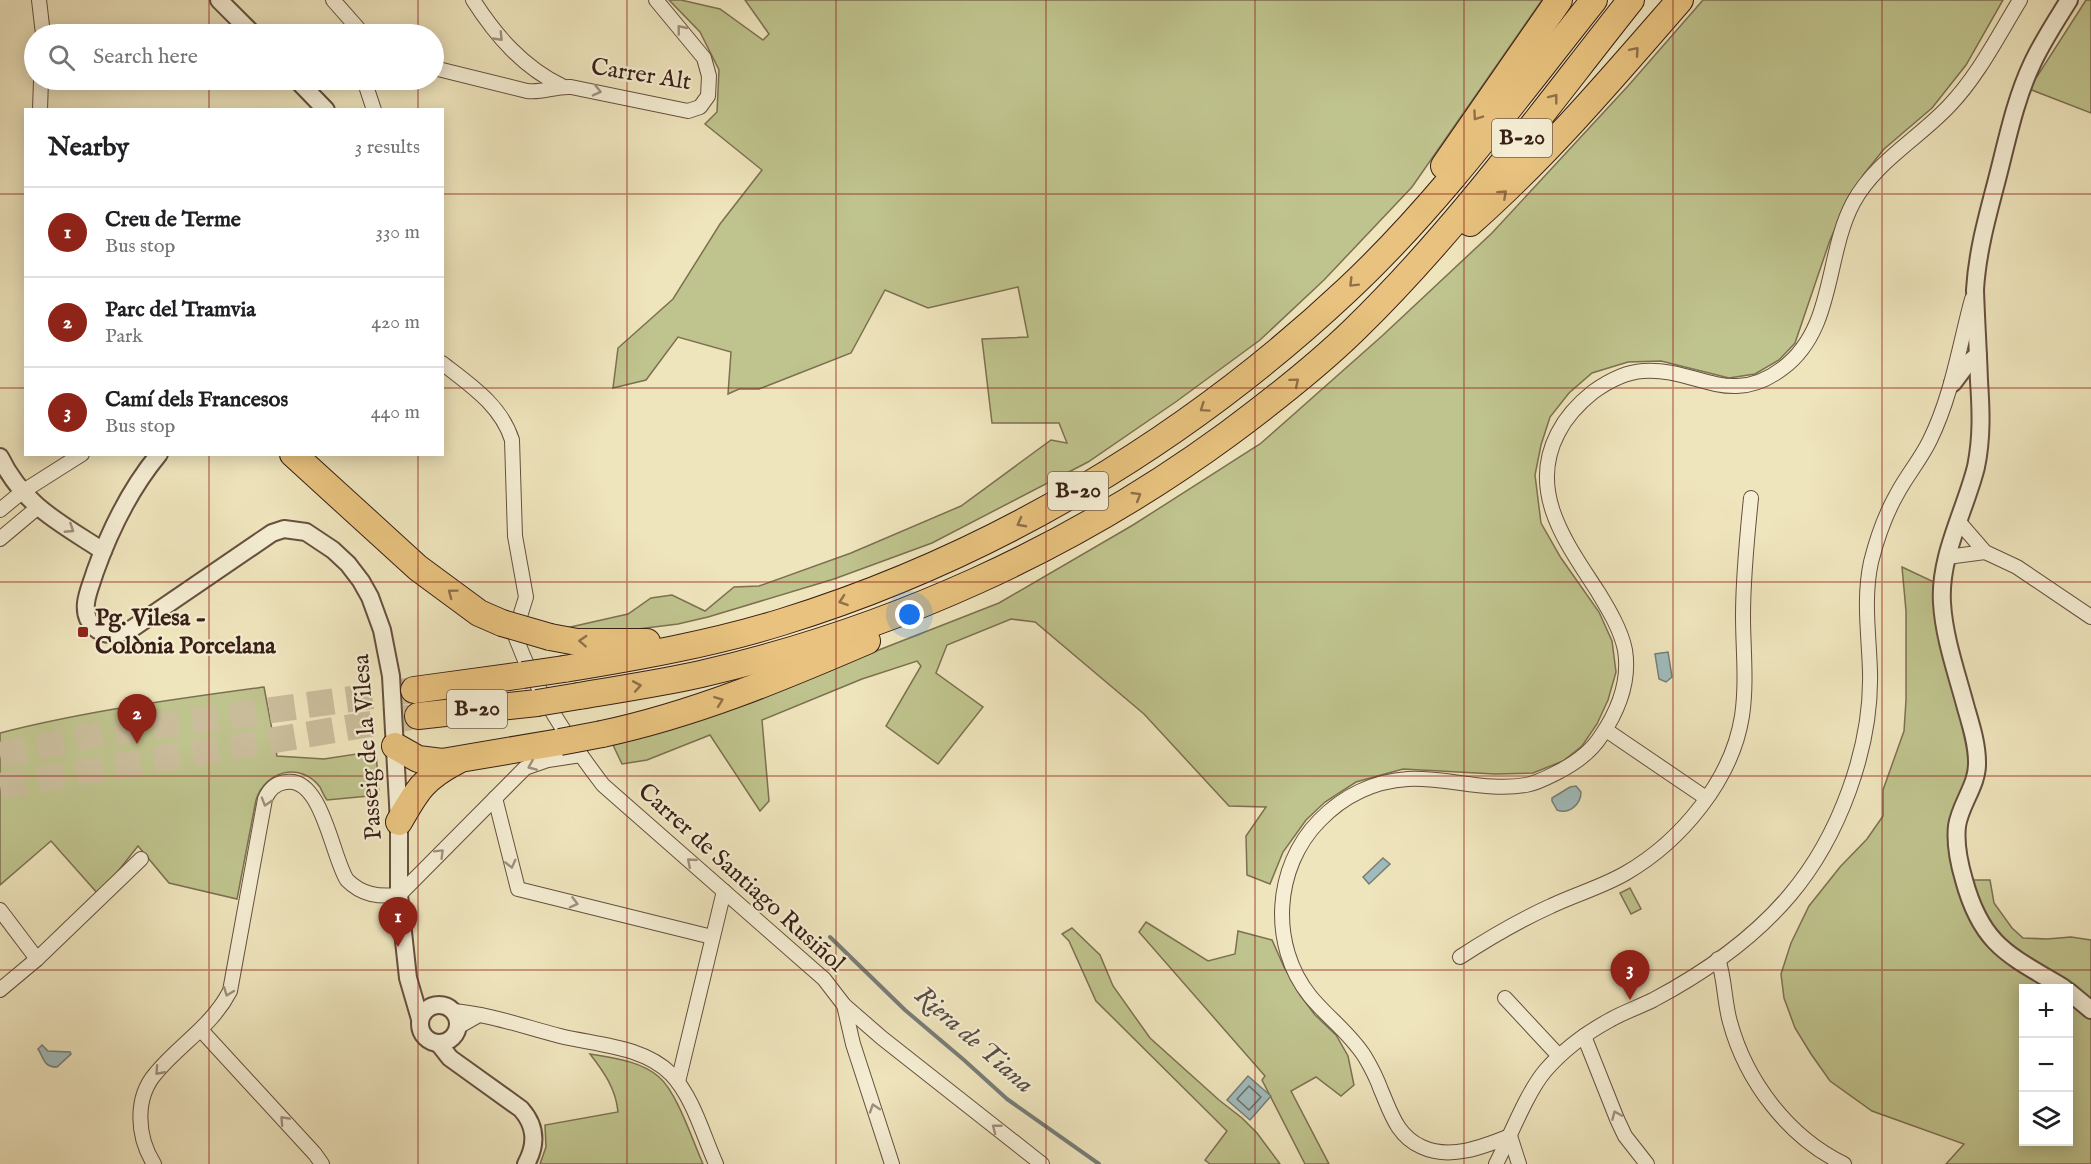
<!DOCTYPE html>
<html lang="en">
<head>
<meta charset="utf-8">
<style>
  body { margin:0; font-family:"IM FELL English",serif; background:#f2f2f2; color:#202124 }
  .controls { position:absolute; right:18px; bottom:18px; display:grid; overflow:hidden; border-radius:0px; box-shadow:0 3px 15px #0003 }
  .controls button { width:54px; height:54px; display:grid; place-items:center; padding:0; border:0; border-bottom:2px solid #e0e0e0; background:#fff; color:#202124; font:30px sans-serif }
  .you { position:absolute; left:910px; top:615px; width:21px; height:21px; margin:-15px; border:4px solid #fff; border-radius:50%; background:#1a73e8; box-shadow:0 0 0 9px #1a73e833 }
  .badge { display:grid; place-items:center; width:39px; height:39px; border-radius:50%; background:#8f2418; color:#fff; font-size:20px; font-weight:700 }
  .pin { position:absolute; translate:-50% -50px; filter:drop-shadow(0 2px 3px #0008) }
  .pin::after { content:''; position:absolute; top:32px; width:21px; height:18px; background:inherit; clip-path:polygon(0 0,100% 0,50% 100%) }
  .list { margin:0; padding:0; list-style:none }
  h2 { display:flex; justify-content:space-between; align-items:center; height:78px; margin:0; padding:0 24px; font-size:26px }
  h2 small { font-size:20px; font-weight:400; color:#757577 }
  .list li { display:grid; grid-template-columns:39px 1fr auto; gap:18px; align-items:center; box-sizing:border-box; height:90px; padding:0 24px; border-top:2px solid #e0e0e0 }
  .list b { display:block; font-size:22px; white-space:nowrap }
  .list p { margin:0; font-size:20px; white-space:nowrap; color:#757577 }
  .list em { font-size:20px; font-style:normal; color:#757577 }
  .icon { flex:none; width:33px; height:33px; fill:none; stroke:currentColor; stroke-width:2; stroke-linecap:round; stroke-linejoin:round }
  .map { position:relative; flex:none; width:2091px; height:1164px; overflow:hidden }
  .search { position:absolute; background:#fff; box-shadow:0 3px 15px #0003; left:24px; top:24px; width:420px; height:66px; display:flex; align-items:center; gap:15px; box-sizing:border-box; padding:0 21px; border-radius:33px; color:#757577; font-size:22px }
  .panel { position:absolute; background:#fff; box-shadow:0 3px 15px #0003; left:24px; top:108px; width:420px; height:348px; border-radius:0px }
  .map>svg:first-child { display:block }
  .green { fill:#bfc38d; stroke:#7c7051; stroke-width:1.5 }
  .water { fill:#a0bcbc; stroke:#767d79; stroke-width:1.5 }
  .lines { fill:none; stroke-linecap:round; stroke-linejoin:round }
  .shore { stroke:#6c6d68; stroke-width:1.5 }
  .stream { stroke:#767d79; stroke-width:4 }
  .motorway-tunnel { stroke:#cabd9b; stroke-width:26; stroke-dasharray:26 13; stroke-linecap:butt }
  .minor-casing { stroke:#66503f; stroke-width:16 }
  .tertiary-casing { stroke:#66503f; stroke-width:20 }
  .motorway-casing { stroke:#381e15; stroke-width:28 }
  .minor { stroke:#f5eed4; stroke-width:14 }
  .tertiary { stroke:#f5eed4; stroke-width:16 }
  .motorway { stroke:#e8c27e; stroke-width:26 }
  .motorway-bridge-casing { stroke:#381e15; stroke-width:28; stroke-linecap:butt }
  .motorway-bridge { stroke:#e8c27e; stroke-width:26 }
  .oneway { stroke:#a0907e }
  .oneway2 { stroke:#90704a }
  .grid { fill:none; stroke:#8f2418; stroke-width:1.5; stroke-opacity:0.55 }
  .poi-dot { fill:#8f2418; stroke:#f5eed4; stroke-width:2 }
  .labels { text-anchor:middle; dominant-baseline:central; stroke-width:4.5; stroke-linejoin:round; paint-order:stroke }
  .shield { fill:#f5eed4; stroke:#715c4e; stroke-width:1.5 }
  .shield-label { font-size:22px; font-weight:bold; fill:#381e15 }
  .street-label { font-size:24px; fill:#381e15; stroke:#f5eed4 }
  .poi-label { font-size:24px; font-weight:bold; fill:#381e15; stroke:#f5eed4; text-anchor:start }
  .water-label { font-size:26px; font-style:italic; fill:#574d47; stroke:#f5eed4 }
</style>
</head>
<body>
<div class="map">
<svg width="2091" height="1164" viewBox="0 0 2091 1164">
  <rect width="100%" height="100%" fill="#efe5bd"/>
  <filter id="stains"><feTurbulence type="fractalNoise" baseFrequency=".00333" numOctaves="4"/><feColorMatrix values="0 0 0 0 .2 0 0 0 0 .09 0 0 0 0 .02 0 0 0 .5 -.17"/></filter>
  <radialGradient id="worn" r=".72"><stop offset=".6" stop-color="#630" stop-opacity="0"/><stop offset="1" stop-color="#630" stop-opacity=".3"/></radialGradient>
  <g class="green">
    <path d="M669 0H681L720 9 763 40 769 34 745 0H1542L1412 187 1324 280 1260 340 1177 401 1088 462 932 543 834 579 708 617 678 624 614 632 566 628 628 614 651 598 672 595 705 611 734 587 759 586 851 553 961 506 1051 440 1067 443 1059 423H992L982 339 1028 337 1018 287 928 308 885 290 851 353 759 389H739L728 394 731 352 678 337 646 380 613 388 618 348 673 299 720 224 762 170 705 124 717 112 719 70 700 32Z"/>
    <path d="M1703 0H2003L1966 65 1932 108 1884 149 1864 174 1848 200 1830 240 1795 343 1779 360 1755 374 1729 378 1661 361 1628 362 1592 373 1569 393 1550 417 1541 445 1535 475 1541 523 1561 558 1599 612 1612 641 1616 672 1608 700 1597 724 1582 746 1563 761 1533 773 1495 774 1403 769 1356 782 1325 802 1306 820 1283 852 1270 884 1247 875 1246 836 1266 807 1229 806 1144 714 1035 622 1011 619 947 645 936 673 983 707 938 764 886 726 921 666 917 661 862 679 762 720 769 801 760 811 710 735 647 760 622 764 613 745 715 714 999 603 1133 525 1260 444 1382 336 1492 233 1628 86Z"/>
    <path d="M2086 0H2091V113L2029 89Z"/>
    <path d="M1902 567 1936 583 1971 759 1965 788 1953 819 1970 913 2052 988H2024V1142H2068L2069 1000 2091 1019V1164H1946L1964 1144 1872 1111 1830 1081 1811 1054 1795 1028 1784 998 1781 974 1791 943 1809 906 1840 867 1867 839 1883 816V790L1904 731 1906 700V611Z"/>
    <path d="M264 687 277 756 324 759 376 751 379 795 327 800C324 796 322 791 320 787 300 761 265 771 256 800L237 899 169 883 138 846 99 895 51 841 0 885V733C86 711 176 699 264 687Z"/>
    <path d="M1971 880H1990L1994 903 2012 928 2023 938 2047 939 2071 937 2091 940V1000L2009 945 1994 930 1984 912Z"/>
    <path d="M1630 888 1641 909 1631 914 1620 893Z"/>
    <path d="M1146 922 1208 961 1235 954 1238 931 1272 940 1284 967 1300 995 1315 1015 1336 1035 1348 1056 1354 1085 1341 1096 1316 1077 1291 1091 1329 1164H1305L1262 1080 1265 1076 1139 932Z"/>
    <path d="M1072 928 1100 955 1113 986 1150 1038 1219 1100 1242 1118 1257 1133 1280 1164H1210L1205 1160 1227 1131 1096 1001 1069 941 1062 934Z"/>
    <path d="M590 1054C613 1058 641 1061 659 1077 677 1092 693 1142 703 1164H540L546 1147 545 1125 618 1112C616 1089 604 1072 590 1054Z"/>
  </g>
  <g class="water">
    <path d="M1668 652 1672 677 1666 682 1659 679 1655 654Z"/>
    <path d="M1576 786 1581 792C1581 804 1569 815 1557 810L1552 801V798L1570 787Z"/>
    <path d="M1383 858 1390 864 1369 884 1363 877Z"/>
    <path d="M42 1045 48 1051 70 1052 71 1054 57 1067C43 1067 44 1058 38 1049Z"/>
    <path d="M1248 1076 1271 1096 1250 1120 1227 1100Z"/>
  </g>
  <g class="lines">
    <path class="shore" d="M1249 1086 1261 1097 1249 1110 1237 1099Z"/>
    <path class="stream" d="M830 937 905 1010 964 1060 1007 1099 1099 1164"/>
    <g class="motorway-tunnel">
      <path d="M0 755 95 735 414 690"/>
      <path d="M0 786 418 716"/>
    </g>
    <defs>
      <g id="minor">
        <path d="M39 0 43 34"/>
        <path d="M333 0 363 34"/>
        <path d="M473 0C496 36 523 67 562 86"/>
        <path d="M434 68 527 91C543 93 555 86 571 87L688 111 700 107 708 96 709 76 704 58 656 0"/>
        <path d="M368 80 367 89 374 110"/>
        <path d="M40 110 41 80"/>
        <path d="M442 363C470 385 501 405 512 440L515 536 526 597 517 626 516 638C536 692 568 739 603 785L824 979 844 1005 882 1038 1042 1164"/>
        <path d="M0 510 22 492 82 454"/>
        <path d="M1959 522 1985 552 2017 567 2091 617"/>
        <path d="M0 539 37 508"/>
        <path d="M1947 557 1985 552"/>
        <path d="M1606 730 1706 798"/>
        <path d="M495 798 518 889 712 937"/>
        <path d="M0 910 37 959"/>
        <path d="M1460 957C1489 938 1520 920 1551 906 1576 894 1602 887 1626 873 1681 841 1732 780 1742 716 1747 682 1743 649 1743 616 1743 576 1747 537 1751 498"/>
        <path d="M1718 959C1725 979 1724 1001 1730 1022 1746 1081 1788 1137 1844 1164"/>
        <path d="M0 990 37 959 141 859"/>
        <path d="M1505 998 1559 1056"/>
        <path d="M844 1005 853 1044 892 1164"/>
        <path d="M453 1011C489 1014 525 1027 560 1036 597 1045 643 1046 671 1074 693 1097 703 1135 716 1164"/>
        <path d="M458 1027 479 1015"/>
        <path d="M201 1030 315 1154 322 1164"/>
        <path d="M1584 1036 1617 1119 1625 1136 1647 1164"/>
        <path d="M678 1082 724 891"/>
        <path d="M1510 1136C1483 1147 1450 1160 1422 1147 1397 1136 1391 1113 1381 1090 1377 1079 1371 1067 1365 1057 1350 1033 1328 1018 1310 996 1269 945 1274 867 1319 821 1343 796 1374 781 1408 779 1447 777 1487 792 1526 785 1538 783 1550 776 1560 771 1577 762 1591 752 1601 736 1618 711 1630 681 1625 650 1621 630 1609 610 1598 592 1567 544 1527 492 1558 433 1566 417 1578 404 1593 392 1607 382 1625 372 1643 371 1696 367 1729 409 1783 368 1835 329 1825 256 1853 203 1875 162 1918 139 1949 106 1978 76 1998 36 2020 0"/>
        <path d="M1510 1136 1519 1164"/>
        <path d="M154 1164C137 1137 134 1098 156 1073 180 1044 212 1026 230 991L265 799C269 790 276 783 286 782 322 776 332 857 347 880 362 895 378 897 399 895L525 768 548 760 581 755"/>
        <path d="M1496 1164C1510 1137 1526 1094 1545 1071 1563 1050 1586 1033 1610 1020 1624 1012 1639 1007 1653 1000 1704 973 1753 939 1790 895 1839 837 1872 748 1870 672 1869 635 1863 599 1871 562 1877 538 1885 515 1897 494 1907 475 1921 459 1930 440 1952 395 1959 347 1972 299"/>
      </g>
      <g id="tertiary">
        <path d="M219 0 253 34"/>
        <path d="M297 80 326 110"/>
        <path d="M1953 383 1968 363 1978 355"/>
        <path d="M159 454C130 489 110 530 95 572 92 582 87 593 86 603 85 613 88 622 95 628 105 637 119 634 130 630L272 533 284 529 306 532 333 550 348 564 361 581 370 597 382 630 391 676 399 822V895L408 978 420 1019"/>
        <path d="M0 457C23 505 60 523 103 551"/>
        <path d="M2064 988C2009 955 1982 946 1964 880 1959 863 1955 844 1957 826 1960 804 1978 785 1977 762 1977 744 1971 725 1966 708 1957 674 1944 638 1942 603 1939 556 1965 511 1976 467 1982 438 1981 410 1979 381 1978 351 1976 321 1975 290 1977 255 1986 221 1995 187 2006 146 2014 102 2032 64 2042 42 2056 21 2069 0"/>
        <path d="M2068 991 2091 1010"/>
        <circle cx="439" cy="1024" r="19"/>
        <path d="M439 1044 450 1058 521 1109C536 1126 537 1144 526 1164"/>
      </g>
      <g id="motorway">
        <path d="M1444 166 1559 0"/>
        <path d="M1470 223C1547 155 1613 77 1680 0"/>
        <path d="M293 454 418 568 479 613 502 623"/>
        <path d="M550 637 577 642H647"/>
        <path d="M564 669C637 657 711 644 782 622 992 557 1186 441 1347 290 1440 203 1515 99 1594 0"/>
        <path d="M414 690 523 675"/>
        <path d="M579 696C620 689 661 683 701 674 891 630 1071 549 1228 434 1271 402 1315 368 1354 330 1457 230 1542 112 1631 0"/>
        <path d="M418 716 537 703"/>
        <path d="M602 734C695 714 781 678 867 641"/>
        <path d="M395 746 418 759 442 762 560 742"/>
        <path d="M399 822C417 790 424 778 457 761"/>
      </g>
    </defs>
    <use href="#minor" class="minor-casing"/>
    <use href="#tertiary" class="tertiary-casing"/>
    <use href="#motorway" class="motorway-casing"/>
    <use href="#minor" class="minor"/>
    <use href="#tertiary" class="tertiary"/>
    <use href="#motorway" class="motorway"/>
    <defs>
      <g id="motorway-bridge">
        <path d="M502 623 550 637"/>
        <path d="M523 675 564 669"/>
        <path d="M537 703 579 696"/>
        <path d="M560 742 602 734"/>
      </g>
    </defs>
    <use href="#motorway-bridge" class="motorway-bridge-casing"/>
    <use href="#motorway-bridge" class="motorway-bridge"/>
  </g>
  <defs><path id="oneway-chevron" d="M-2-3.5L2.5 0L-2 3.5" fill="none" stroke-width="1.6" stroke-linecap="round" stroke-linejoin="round" transform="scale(1.5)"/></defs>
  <g class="oneway">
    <use href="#oneway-chevron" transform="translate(681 29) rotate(-129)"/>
    <use href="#oneway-chevron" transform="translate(499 37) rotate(46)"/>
    <use href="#oneway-chevron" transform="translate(597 91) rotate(13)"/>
    <use href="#oneway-chevron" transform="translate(70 529) rotate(33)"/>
    <use href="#oneway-chevron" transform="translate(532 766) rotate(157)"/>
    <use href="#oneway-chevron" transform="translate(266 802) rotate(107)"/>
    <use href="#oneway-chevron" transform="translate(440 853) rotate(-45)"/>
    <use href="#oneway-chevron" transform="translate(691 862) rotate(-139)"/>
    <use href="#oneway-chevron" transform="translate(511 864) rotate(76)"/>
    <use href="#oneway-chevron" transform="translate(574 903) rotate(14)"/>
    <use href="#oneway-chevron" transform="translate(228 992) rotate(111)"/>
    <use href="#oneway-chevron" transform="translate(159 1071) rotate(132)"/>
    <use href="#oneway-chevron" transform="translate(874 1108) rotate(-108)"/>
    <use href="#oneway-chevron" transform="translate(1616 1115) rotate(-113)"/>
    <use href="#oneway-chevron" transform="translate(284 1120) rotate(-133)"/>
    <use href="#oneway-chevron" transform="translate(996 1128) rotate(-142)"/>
  </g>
  <g class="oneway2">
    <use href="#oneway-chevron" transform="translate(1635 51) rotate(-49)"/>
    <use href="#oneway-chevron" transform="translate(1554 98) rotate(-52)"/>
    <use href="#oneway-chevron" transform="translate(1477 116) rotate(125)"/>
    <use href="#oneway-chevron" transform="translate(1503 194) rotate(-42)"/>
    <use href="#oneway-chevron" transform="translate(1353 283) rotate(135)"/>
    <use href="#oneway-chevron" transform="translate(1295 382) rotate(-40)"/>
    <use href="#oneway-chevron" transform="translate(1204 408) rotate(145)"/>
    <use href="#oneway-chevron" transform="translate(1137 496) rotate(-31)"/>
    <use href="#oneway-chevron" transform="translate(1021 523) rotate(152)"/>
    <use href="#oneway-chevron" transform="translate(452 593) rotate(-143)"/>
    <use href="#oneway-chevron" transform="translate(843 601) rotate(161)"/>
    <use href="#oneway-chevron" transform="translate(583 641) rotate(-177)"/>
    <use href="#oneway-chevron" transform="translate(637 686) rotate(-10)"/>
    <use href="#oneway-chevron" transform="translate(719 701) rotate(-20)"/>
  </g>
  <path class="grid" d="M209 0V34M418 0V34M627 0V1164M836 0V1164M1046 0V1164M1255 0V1164M1464 0V1164M1673 0V1164M1882 0V1164M209 80V110M418 80V110M0 194H26M442 194H2091M0 388H26M442 388H2091M209 454V1164M418 454V1164M0 582H2091M0 776H2091M0 970H2091"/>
  <rect class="poi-dot" x="77" y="626" width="12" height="12" rx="3"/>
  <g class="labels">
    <g class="shield">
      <rect x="1492" y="119" width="60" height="38" rx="4.5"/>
      <rect x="1048" y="472" width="60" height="38" rx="4.5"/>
      <rect x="447" y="690" width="60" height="38" rx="4.5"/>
    </g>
    <g class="shield-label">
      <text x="1522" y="138">B-20</text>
      <text x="1078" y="491">B-20</text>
      <text x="477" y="709">B-20</text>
    </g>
    <g class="street-label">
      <text transform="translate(641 75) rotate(9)">Carrer Alt</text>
      <text transform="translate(368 747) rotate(-94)">Passeig de la Vilesa</text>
      <text transform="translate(741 878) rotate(42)">Carrer de Santiago Rusiñol</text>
    </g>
    <g class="poi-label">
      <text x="95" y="618">Pg. Vilesa -<tspan x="95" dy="28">Colònia Porcelana</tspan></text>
    </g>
    <g class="water-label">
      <text transform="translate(974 1040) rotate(41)">Riera de Tiana</text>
    </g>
  </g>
  <rect width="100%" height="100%" filter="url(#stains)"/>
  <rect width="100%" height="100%" fill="url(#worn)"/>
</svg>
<div class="controls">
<button>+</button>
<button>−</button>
<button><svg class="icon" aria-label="layers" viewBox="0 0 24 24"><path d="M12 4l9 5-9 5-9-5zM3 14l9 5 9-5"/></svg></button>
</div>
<div class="you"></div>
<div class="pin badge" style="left:398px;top:947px">1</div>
<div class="pin badge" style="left:137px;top:744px">2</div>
<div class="pin badge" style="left:1630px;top:1000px">3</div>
<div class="search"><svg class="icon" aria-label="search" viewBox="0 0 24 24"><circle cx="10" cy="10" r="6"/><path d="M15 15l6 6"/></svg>Search here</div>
<section class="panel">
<h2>Nearby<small>3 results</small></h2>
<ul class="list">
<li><span class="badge">1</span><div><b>Creu de Terme</b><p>Bus stop</p></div><em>330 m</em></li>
<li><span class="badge">2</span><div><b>Parc del Tramvia</b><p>Park</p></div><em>420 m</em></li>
<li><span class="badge">3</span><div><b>Camí dels Francesos</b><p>Bus stop</p></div><em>440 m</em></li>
</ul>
</section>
</div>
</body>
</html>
